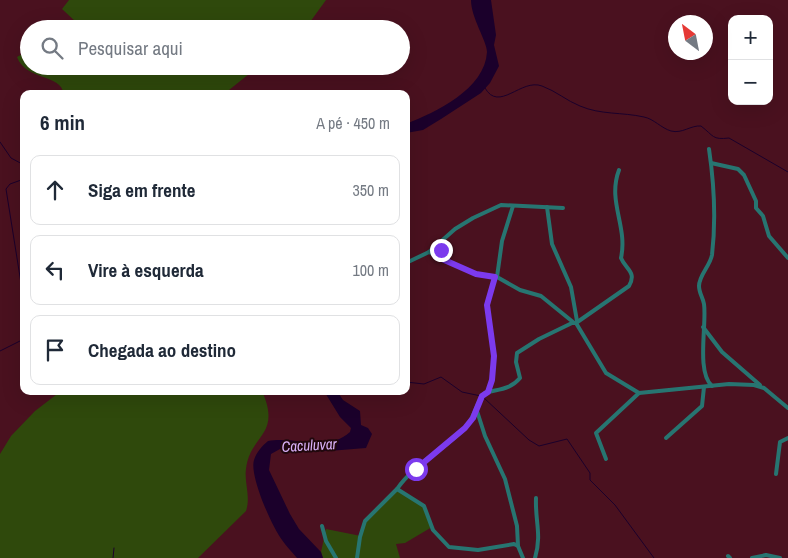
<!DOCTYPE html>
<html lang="pt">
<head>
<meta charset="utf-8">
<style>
  body { margin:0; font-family:"Archivo Narrow",sans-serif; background:#f6f6f7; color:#1f2937 }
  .controls { position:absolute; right:15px; top:15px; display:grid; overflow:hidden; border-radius:10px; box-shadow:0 5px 20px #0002 }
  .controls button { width:45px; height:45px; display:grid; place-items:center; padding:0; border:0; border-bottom:1px solid #e0e1e3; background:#fff; color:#1f2937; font:25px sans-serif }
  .compass { position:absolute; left:668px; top:15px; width:45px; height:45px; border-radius:50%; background:#fff; box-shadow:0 5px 20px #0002; rotate:328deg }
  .stop { position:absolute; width:15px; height:15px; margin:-11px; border:4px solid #7c3aed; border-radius:50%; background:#fff }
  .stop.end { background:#7c3aed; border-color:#fff; box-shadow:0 1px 5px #0008 }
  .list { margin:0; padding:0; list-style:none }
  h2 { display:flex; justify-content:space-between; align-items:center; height:65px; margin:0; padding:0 20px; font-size:21px }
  h2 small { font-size:16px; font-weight:400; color:#747a83 }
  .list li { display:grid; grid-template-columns:32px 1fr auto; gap:15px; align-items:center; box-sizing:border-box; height:70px; margin:0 10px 10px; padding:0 10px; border:1px solid #e0e1e3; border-radius:10px }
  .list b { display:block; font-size:19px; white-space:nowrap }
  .list em { font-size:16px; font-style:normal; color:#747a83 }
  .icon { flex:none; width:28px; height:28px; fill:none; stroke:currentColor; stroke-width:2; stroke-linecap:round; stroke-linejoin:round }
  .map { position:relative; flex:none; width:788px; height:558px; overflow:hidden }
  .search { position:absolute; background:#fff; box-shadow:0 5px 20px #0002; left:20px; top:20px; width:390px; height:55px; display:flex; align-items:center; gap:12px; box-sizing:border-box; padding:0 18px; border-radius:28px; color:#747a83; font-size:19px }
  .panel { position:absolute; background:#fff; box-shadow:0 5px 20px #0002; left:20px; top:90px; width:390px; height:305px; border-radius:10px }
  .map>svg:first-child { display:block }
  .green { fill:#2f490c }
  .water { fill:#1b002b }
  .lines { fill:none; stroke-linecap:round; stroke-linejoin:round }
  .stream { stroke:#1b002b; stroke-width:1 }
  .street { stroke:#277571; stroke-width:4 }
  .route { stroke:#7c3aed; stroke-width:6 }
  .labels { text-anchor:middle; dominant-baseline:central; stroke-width:4; stroke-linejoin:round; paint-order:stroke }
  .water-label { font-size:15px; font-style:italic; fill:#d8b0f7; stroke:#21080d }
</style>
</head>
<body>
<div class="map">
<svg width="788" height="558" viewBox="0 0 788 558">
  <rect width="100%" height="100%" fill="#4a111f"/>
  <g class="green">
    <path d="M69 0H326L305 29H68L76 22 62 9Z"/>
    <path d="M29 50V66H299L254 70 224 94H64C60 73 26 81 17 57Z"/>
    <path d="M61 391H262C282 436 250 434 246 469 244 483 251 496 246 511L198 558H0V454L11 436 35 411Z"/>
    <path d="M397 489 424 506 432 527 405 543 396 544 400 558H323L321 552 326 529 361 536 364 523Z"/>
  </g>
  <g class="water">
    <path d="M471 0H491L496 35 494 45 499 66 490 83 481 93 441 119 423 130 406 133V124C436 112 485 89 487 52 487 41 471 18 471 0Z"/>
    <path d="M324 391H337L343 400 360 411 361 425 368 428 372 434 366 448 329 451 280 449 271 454 269 470 290 514 299 529 321 552 323 558H297C292 552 286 546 282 540 272 527 249 475 254 460 256 453 262 446 268 441 293 436 329 452 350 432L351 428 340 417Z"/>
  </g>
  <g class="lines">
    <g class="stream">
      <path d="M485 88C499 113 521 78 542 86 556 91 567 101 580 106 601 115 622 112 644 117 654 119 661 128 671 131 682 134 691 125 701 126 714 136 712 140 729 138L788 172"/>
      <path d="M0 142 11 158 24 165"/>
      <path d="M24 179 10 184 6 189 24 302"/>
      <path d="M0 351 24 339"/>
      <path d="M406 382 424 384 441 377 462 392 481 396"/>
      <path d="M484 398 529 440 539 446 567 439 590 473V480L615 505 654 558"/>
      <path d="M113 558 114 548"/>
    </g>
    <g class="street">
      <path d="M709 149C714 183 716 221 712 255 710 266 699 275 699 286 699 293 703 298 704 304 707 324 696 372 712 386"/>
      <path d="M711 163 738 169 744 175 756 201V208L763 216 769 236 788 258"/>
      <path d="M547 207 552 244 571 287 577 321"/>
      <path d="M429 252 475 274 497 277 520 290 541 296 573 322"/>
      <path d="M442 259 443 241"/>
      <path d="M406 263 429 252 455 229 473 218 501 205 563 208"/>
      <path d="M497 277 502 241 513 206"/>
      <path d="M576 323 629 286C637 272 626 270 621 258 628 226 607 202 619 170"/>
      <path d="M703 327 722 352 760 385"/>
      <path d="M488 392 492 380 494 356 487 305 495 277"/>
      <path d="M477 411 485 436 505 479 517 526 518 546"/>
      <path d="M666 438 702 406 704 387"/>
      <path d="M606 459 596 433 639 393"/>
      <path d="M776 474 780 442 788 438"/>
      <path d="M322 526 326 541 336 558"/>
      <path d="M728 556 730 558"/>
      <path d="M357 558 360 537 365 521 397 489"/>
      <path d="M523 558 518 546 514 544 478 550 449 547 433 530 424 506 397 489C414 464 445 449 466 427 475 417 476 402 485 393 498 389 510 390 520 378L516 362 517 353 539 339 572 323H576L606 373 639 393 729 384 754 385 764 388 788 408"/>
      <path d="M535 558C542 534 535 522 536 498"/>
      <path d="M752 558 766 555 780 558"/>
    </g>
  </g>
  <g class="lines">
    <path class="route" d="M416 469 465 428 473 418 482 396 488 392 492 380 494 356 487 305 495 277 476 274 442 259 441 250"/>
  </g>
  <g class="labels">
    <g class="water-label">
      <text transform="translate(309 445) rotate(-3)">Caculuvar</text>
    </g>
  </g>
</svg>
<div class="controls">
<button>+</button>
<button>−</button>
</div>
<svg class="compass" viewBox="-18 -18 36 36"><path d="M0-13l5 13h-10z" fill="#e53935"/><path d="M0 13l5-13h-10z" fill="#747a83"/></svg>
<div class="stop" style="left:416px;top:469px"></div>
<div class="stop end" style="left:441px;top:250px"></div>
<div class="search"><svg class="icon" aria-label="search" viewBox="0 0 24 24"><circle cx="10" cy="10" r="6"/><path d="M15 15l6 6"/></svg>Pesquisar aqui</div>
<section class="panel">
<h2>6 min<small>A pé · 450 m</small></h2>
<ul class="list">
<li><svg class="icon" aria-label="ahead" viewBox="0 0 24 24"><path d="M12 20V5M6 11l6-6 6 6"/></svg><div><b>Siga em frente</b></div><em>350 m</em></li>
<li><svg class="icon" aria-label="left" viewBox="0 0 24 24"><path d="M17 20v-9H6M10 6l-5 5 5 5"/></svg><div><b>Vire à esquerda</b></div><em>100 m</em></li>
<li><svg class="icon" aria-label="arrive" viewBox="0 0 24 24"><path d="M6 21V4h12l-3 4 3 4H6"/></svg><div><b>Chegada ao destino</b></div></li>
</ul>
</section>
</div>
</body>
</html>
